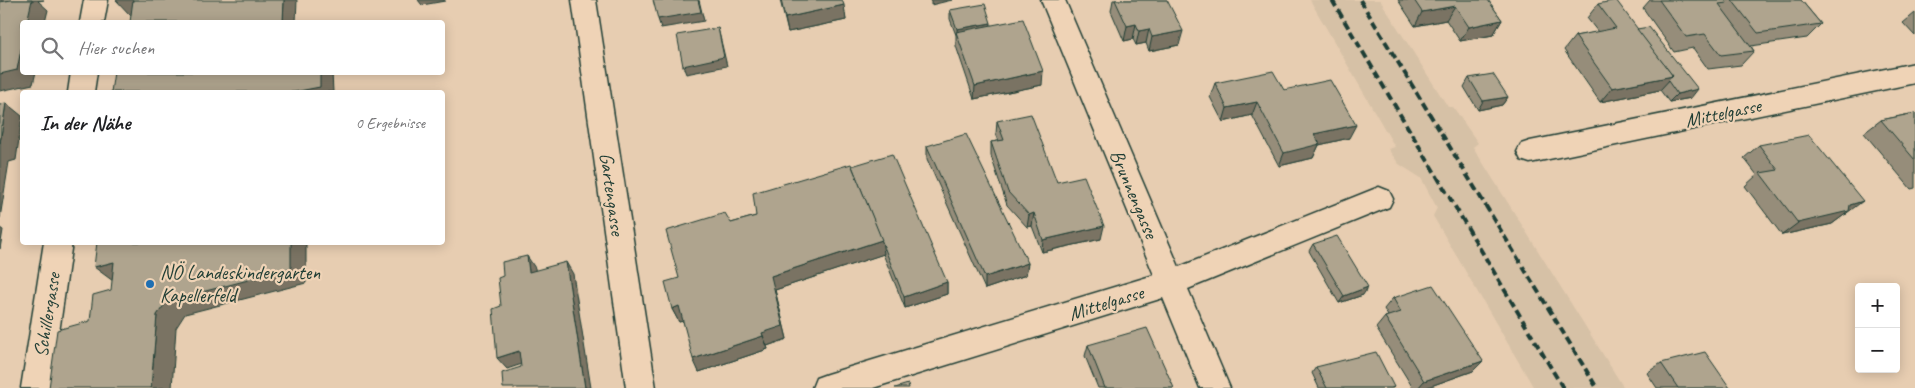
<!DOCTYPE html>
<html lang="de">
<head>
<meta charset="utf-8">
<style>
  body { margin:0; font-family:Caveat,sans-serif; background:#f2f2f2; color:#202124 }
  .controls { position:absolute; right:15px; bottom:15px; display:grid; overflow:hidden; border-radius:5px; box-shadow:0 2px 12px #0003 }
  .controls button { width:45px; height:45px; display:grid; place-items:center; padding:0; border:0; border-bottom:1px solid #e0e0e0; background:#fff; color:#202124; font:25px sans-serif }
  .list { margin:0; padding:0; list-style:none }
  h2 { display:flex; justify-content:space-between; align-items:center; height:65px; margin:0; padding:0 20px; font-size:21px }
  h2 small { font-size:16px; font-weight:400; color:#757577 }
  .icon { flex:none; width:28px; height:28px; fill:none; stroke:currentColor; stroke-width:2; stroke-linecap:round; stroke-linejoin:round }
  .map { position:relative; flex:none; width:1915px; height:388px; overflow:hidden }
  .search { position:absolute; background:#fff; box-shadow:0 2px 12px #0003; left:20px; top:20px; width:425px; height:55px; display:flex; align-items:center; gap:12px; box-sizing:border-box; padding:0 18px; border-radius:5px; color:#757577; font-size:19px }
  .panel { position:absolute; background:#fff; box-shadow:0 2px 12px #0003; left:20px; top:90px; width:425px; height:155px; border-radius:5px }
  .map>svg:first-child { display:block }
  .built { fill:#d6c1a6 }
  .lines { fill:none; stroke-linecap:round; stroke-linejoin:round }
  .minor-casing { stroke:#1f3d34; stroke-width:3 }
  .minor { fill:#efd3b6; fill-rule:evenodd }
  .rail { stroke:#1f3d34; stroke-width:4; stroke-dasharray:8 4; stroke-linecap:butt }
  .wall { fill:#968d7a; stroke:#1f3d34 }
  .shaded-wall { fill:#7a7363; stroke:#1f3d34 }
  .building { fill:#afa48e; stroke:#1f3d34 }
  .poi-dot { fill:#1f6fb2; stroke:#efd3b6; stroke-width:2 }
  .labels { text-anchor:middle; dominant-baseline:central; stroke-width:4.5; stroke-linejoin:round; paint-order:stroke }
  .street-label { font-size:20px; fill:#1f3d34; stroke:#efd3b6 }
  .poi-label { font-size:20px; fill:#1f3d34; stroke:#efd3b6; text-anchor:start }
</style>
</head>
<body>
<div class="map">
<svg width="1915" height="388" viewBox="0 0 1915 388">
  <rect width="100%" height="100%" fill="#e7cdb1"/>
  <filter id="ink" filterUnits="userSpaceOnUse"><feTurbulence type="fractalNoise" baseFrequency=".02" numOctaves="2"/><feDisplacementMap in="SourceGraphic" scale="10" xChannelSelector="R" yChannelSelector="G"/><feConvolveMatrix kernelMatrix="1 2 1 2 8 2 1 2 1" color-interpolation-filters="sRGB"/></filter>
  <g filter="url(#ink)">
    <path class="built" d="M1310 0H1380L1448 107H1453L1478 143 1473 147 1624 388H1534L1433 216 1437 208 1421 178 1399 164 1388 149 1395 147Z"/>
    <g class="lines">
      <defs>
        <g id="minor">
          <path d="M84 0H108L104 22H80Z"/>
          <path d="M572 0H596L656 388H626Z"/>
          <path d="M1041 0H1065L1179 267 1379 187 1389 191 1393 199 1389 207 1188 289 1230 388H1200L1163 298 873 388H812L816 378 827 374 1154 275Z"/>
          <path d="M1915 63V83L1530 163 1521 160 1517 152 1521 144 1530 141Z"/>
          <path d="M71 72H97L94 92H68Z"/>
          <path d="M44 242H72L51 388H21Z"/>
        </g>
      </defs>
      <use href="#minor" class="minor-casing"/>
      <use href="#minor" class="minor"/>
      <g class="rail">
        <path d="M1332 0 1563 388"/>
        <path d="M1360 0 1597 388"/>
      </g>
    </g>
    <g class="wall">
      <path d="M780 0H842L846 20 788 32Z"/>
      <path d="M1113 0H1167L1179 45 1149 51 1146 43 1136 45 1133 39 1124 41 1111 11Z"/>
      <path d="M1398 0H1488L1502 20 1493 35 1460 41 1446 20 1415 26Z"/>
      <path d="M1650 0H1801L1821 24 1807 38 1751 46 1754 51 1741 65 1708 69 1693 48 1674 52 1643 8Z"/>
      <path d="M1598 4 1637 29 1691 98 1669 102 1660 90 1600 102 1564 50 1575 36 1598 32 1587 18Z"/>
      <path d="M950 10 991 25 1042 85 974 99 956 46V35L950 19Z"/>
      <path d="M1915 13V36L1903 23Z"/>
      <path d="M1469 78 1508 97 1502 105 1478 110 1464 87Z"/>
      <path d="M1215 83 1284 90 1349 138 1319 145 1313 158 1279 166 1252 115 1223 122 1210 97Z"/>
      <path d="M1915 113V188L1911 189 1864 133 1881 120Z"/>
      <path d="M997 121 1057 182 1101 239 1042 252 1032 226 1027 227 1007 205 991 156V142L999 141 996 134Z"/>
      <path d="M1759 145 1847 214 1844 215 1832 224 1782 235 1745 186 1757 175 1744 158Z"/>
      <path d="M927 146 1028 263 1026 275 985 289 927 159Z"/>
      <path d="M852 166 947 282V294L905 308 883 254 775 290 787 339 767 346 768 349 699 372 683 321 679 322 672 309 679 278 731 223 756 216Z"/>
      <path d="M1313 244 1363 295 1339 303 1309 251Z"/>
      <path d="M1393 298 1483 361 1473 371 1425 388H1413L1376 328 1385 317 1388 316 1384 309Z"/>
      <path d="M1088 345 1174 388H1098L1085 356Z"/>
      <path d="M1661 363 1730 388H1657L1647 373Z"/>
      <path d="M1316 367 1394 387 1393 388H1319L1312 373Z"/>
    </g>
    <g class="shaded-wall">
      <path d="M0 0H44L38 1 48 10 45 22H27L0 10Z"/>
      <path d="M116 0H138L131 16Z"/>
      <path d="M284 0H297L296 22H283Z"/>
      <path d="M418 0H445V1L422 5Z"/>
      <path d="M699 0 704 21 661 28 658 19Z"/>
      <path d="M931 0H952L931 5Z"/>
      <path d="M844 5 846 20 788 32 785 18Z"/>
      <path d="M1455 6 1446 20 1415 26 1422 12Z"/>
      <path d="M1502 20 1493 35 1460 41 1469 27Z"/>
      <path d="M991 23V31L957 35V29Z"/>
      <path d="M1136 24 1133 39 1124 41 1127 26Z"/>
      <path d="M718 28 727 66 686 74 683 66Z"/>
      <path d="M1149 29 1146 43 1136 45 1139 31Z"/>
      <path d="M1183 31 1179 45 1149 51 1152 37Z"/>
      <path d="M22 45V72H36L33 84 0 91V74Z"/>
      <path d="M1043 71 1042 85 974 99 975 86Z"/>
      <path d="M320 72H332L333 92H294Z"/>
      <path d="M1673 76 1660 90 1600 102 1612 88Z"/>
      <path d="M1698 89 1691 98 1669 102 1677 94Z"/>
      <path d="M1508 97 1502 105 1478 110 1483 101Z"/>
      <path d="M1257 102 1252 115 1223 122 1227 108Z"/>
      <path d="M6 103 22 116V118L16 160 9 162 0 218V143Z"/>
      <path d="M1356 125 1349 138 1319 145 1313 158 1279 166 1284 153 1314 134Z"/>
      <path d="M1863 201 1832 224 1782 235 1798 223 1850 205Z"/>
      <path d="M1034 213 1032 226 1027 227 1029 215Z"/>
      <path d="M1104 226 1101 239 1042 252 1043 240Z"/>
      <path d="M0 228 3 230 0 249Z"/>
      <path d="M882 240 884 254 775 290 787 339 767 346 762 333 771 276Z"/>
      <path d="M291 242H306V283L185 314 176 328 172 388H151L157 315 167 301Z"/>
      <path d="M527 256 535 268 537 283 529 272Z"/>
      <path d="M114 262 113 281 94 267Z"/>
      <path d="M566 262 573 274 591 388H585Z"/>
      <path d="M1028 263 1026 275 985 289V277Z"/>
      <path d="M947 282V294L905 308 904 297Z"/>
      <path d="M1368 287 1363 295 1339 303 1344 296Z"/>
      <path d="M679 306 686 320 679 322 672 309Z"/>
      <path d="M763 336 768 349 699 372 693 359Z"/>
      <path d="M519 351 528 362 507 369 497 358Z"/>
      <path d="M1483 361 1473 371 1425 388H1418L1424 381Z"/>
    </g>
    <g class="building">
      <path d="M11 0H32L27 22H22V45L17 70 0 74V2Z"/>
      <path d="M133 0H284L283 22H130Z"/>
      <path d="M653 0H698L701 12 658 19Z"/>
      <path d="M781 0H842L844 5 785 18Z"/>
      <path d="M1115 0H1167L1183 31 1152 37 1149 29 1139 31 1136 24 1127 26Z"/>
      <path d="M1414 0H1488L1502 20 1469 27 1455 6 1422 12Z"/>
      <path d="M1616 0 1673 76 1612 88 1575 36 1616 28 1598 4Z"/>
      <path d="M1659 0H1725L1727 3 1719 4 1754 51 1721 55 1705 34 1686 37Z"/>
      <path d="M1732 0H1801L1821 24 1758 33Z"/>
      <path d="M985 4 991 23 957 29 950 10Z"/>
      <path d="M1023 19 1043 71 975 86 956 32Z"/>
      <path d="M1649 27 1698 89 1677 94 1668 81 1673 76 1637 29Z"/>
      <path d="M718 28 724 57 683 66 677 35Z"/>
      <path d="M1273 71 1284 90 1330 80 1356 125 1314 134 1320 144 1284 153 1257 102 1227 108 1215 83Z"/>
      <path d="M114 72H320V87L294 92H111Z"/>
      <path d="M1493 74 1508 97 1483 101 1469 78Z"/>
      <path d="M6 103 0 143V104Z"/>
      <path d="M1915 113V160L1881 120Z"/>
      <path d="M1031 114 1057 182 1084 176 1104 226 1043 240 1034 213 1029 215 1008 192 991 142 1004 140 997 121Z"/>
      <path d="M966 134 1028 263 985 277 927 146Z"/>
      <path d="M1809 135 1863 201 1850 205 1849 211 1798 223 1760 173 1778 170 1759 145Z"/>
      <path d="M892 154 947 282 904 297 852 166Z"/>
      <path d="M851 164 882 240 771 276 783 326 762 333 763 336 693 359 679 306 672 309 665 282 679 278 666 231 725 213 731 223 756 216 753 193Z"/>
      <path d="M1337 236 1368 287 1344 296 1313 244Z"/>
      <path d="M97 242H291V269L167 301 157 315 151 388H49L57 330 90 321 93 295 111 290 114 262 94 267Z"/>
      <path d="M527 256 529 272 566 262 585 388H503L502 373 521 367 519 351 497 358 493 309 501 306 498 278 503 276 502 262Z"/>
      <path d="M1433 285 1483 361 1424 381 1385 317 1401 312 1393 298Z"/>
      <path d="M1147 328 1174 388H1105L1088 345Z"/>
      <path d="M1376 352 1394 387 1391 388H1327L1316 367Z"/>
      <path d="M1705 352 1730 388H1678L1661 363Z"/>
      <path d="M908 384 909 388H895Z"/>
    </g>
  </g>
  <circle class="poi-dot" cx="150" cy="284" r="5"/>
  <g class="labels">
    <g class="street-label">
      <text transform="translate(1723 113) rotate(-12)">Mittelgasse</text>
      <text transform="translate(612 194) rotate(82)">Gartengasse</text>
      <text transform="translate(1134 194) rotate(67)">Brunnengasse</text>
      <text transform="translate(1106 303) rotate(-17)">Mittelgasse</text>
      <text transform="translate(47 315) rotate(-81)">Schillergasse</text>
    </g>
    <g class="poi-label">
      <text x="160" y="272">NÖ Landeskindergarten<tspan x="160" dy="23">Kapellerfeld</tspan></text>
    </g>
  </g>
</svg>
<div class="controls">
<button>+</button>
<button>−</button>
</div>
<div class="search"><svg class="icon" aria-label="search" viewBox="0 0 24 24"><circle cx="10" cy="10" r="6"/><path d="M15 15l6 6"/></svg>Hier suchen</div>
<section class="panel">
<h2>In der Nähe<small>0 Ergebnisse</small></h2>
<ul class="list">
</ul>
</section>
</div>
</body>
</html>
